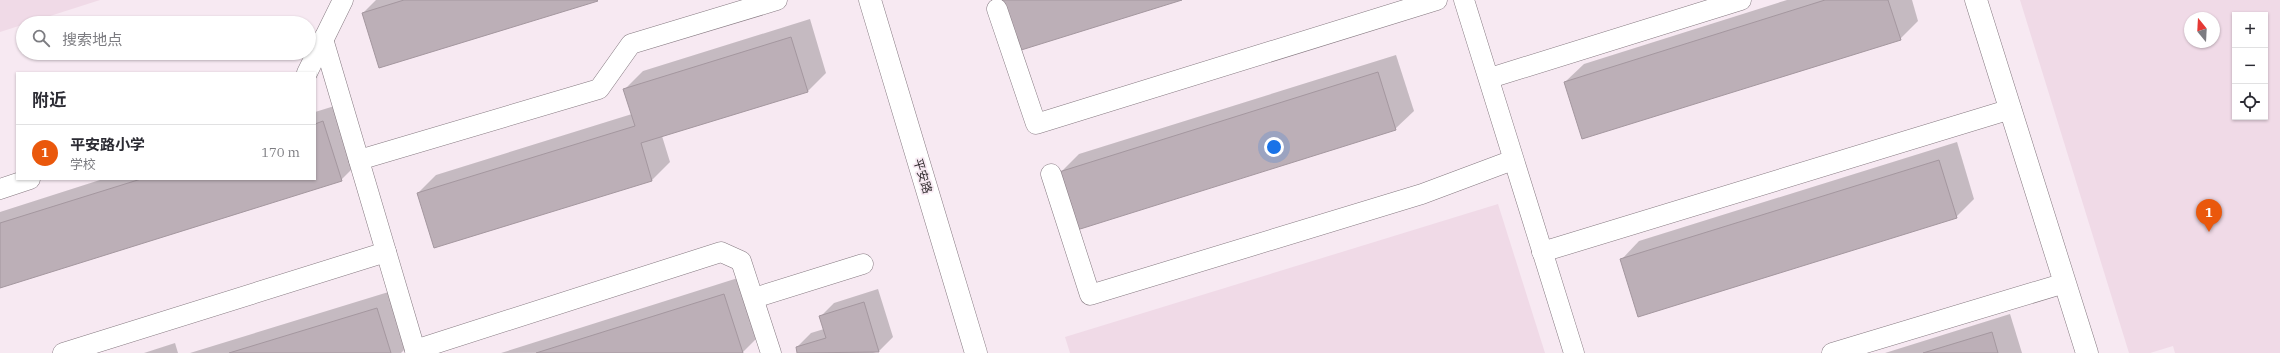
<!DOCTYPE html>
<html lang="zh">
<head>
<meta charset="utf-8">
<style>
  body { margin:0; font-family:"IBM Plex Serif","Noto Sans SC",serif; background:#f7f7f7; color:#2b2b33 }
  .controls { position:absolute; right:12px; top:12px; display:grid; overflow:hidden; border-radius:0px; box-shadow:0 1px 3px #0004 }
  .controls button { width:36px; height:36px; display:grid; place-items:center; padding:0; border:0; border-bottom:1px solid #e1e1e2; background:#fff; color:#2b2b33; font:20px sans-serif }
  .compass { position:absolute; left:2184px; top:12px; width:36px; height:36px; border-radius:50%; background:#fff; box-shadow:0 1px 3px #0004; rotate:342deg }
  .you { position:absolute; left:1274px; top:147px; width:14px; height:14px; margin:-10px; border:3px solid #fff; border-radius:50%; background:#1a73e8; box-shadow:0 0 0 6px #1a73e833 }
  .badge { display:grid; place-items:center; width:26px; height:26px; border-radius:50%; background:#ea580c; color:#fff; font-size:13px; font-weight:700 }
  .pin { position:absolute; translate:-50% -33px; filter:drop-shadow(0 1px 2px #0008) }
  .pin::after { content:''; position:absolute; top:21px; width:14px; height:12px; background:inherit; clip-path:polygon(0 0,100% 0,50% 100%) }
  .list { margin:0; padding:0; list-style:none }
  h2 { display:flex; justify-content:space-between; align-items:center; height:52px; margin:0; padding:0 16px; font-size:17px }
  h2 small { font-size:13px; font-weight:400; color:#7c7c81 }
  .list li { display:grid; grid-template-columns:26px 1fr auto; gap:12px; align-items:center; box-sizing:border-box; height:56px; padding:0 16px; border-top:1px solid #e1e1e2 }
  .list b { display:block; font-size:15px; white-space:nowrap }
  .list p { margin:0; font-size:13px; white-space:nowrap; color:#7c7c81 }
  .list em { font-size:13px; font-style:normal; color:#7c7c81 }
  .icon { flex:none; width:22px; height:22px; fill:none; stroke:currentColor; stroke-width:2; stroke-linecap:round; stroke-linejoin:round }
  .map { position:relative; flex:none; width:2280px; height:353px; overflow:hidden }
  .search { position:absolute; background:#fff; box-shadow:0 1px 3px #0004; left:16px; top:16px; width:300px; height:44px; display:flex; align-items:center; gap:10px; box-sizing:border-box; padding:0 14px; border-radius:22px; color:#7c7c81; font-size:15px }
  .panel { position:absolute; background:#fff; box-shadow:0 1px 3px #0004; left:16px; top:72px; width:300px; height:108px; border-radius:0px }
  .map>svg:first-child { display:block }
  .built { fill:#f0dae7; fill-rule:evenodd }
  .shadow { fill:#0003 }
  .building { fill:#bcafb7; stroke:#a4979f }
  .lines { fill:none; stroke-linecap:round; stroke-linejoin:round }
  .lane-casing { stroke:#857980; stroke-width:21 }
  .street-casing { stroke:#857980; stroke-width:23 }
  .secondary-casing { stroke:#857980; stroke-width:23 }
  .lane { stroke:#fff; stroke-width:20 }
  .street { stroke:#fff; stroke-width:22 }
  .secondary { stroke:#fff; stroke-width:22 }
  .labels { text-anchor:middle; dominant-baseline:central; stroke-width:3.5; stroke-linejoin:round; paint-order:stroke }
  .street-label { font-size:12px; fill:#332e31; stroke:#f7e9f2 }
</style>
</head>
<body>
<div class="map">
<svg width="2280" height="353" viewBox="0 0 2280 353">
  <rect width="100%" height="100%" fill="#f7e9f2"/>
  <g class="built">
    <path d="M0 0H100L0 32Z"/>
    <path d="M2020 0H2280V353H2175L2173 346 2150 353H2129ZM2235 15H2265V117H2235ZM2190 18H2214V42H2190Z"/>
    <path d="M1498 204 1545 353H1070L1065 337Z"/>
  </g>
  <g class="shadow">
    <path d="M376 0H598L380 67 363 13Z"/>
    <path d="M1787 0H1912L1918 21 1900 39 1565 82 1584 64Z"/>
    <path d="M810 19 826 73 808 91 662 136 670 162 652 180 435 247 418 193 436 175 632 114 625 89 643 71Z"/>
    <path d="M1396 55 1414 111 1395 129 1061 172 1079 154Z"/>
    <path d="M341 104 359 162 341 180 0 287V212L103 179H315V112Z"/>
    <path d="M1957 142 1974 199 1956 217 1621 260 1639 241Z"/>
    <path d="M741 277 760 335 743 352 501 353Z"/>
    <path d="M878 289 893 337 879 351 873 353H798L797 347 811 333 824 329 820 317 834 303Z"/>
    <path d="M395 290 411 343 401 353H190Z"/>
    <path d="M2010 314 2022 353H1885Z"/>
    <path d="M175 343 178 353H144Z"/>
  </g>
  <g class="building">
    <path d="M404 0H597L598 1 379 68 362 13Z"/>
    <path d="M1002 0H1182L1018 51Z"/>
    <path d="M1825 0H1888L1901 40 1582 139 1564 82Z"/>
    <path d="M791 37 808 92 641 143 652 181 434 248 417 193 635 126 623 89Z"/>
    <path d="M1378 72 1396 130 1077 230 1059 172Z"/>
    <path d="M323 121 342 181 0 288V223L141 179H315V124Z"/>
    <path d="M1939 160 1957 218 1638 317 1620 259Z"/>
    <path d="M724 294 743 353H536Z"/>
    <path d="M864 302 879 352 797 353 796 347 826 338 819 316Z"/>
    <path d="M377 308 391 353H229Z"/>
    <path d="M1992 332 1998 353H1923Z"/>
  </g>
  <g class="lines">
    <defs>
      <g id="lane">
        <path d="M1464 0 1574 353"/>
        <path d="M997 9 1036 124 1437 0"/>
        <path d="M323 39 416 353"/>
        <path d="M307 73 343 0"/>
        <path d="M1490 78 1741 0"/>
        <path d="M359 160 599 89 631 44 777 0"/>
        <path d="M1051 174 1090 295 1422 194 1513 160"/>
        <path d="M0 189 30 179"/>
        <path d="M1542 252 2011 109"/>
        <path d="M754 298 863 264"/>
        <path d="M415 350 721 252 741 261 771 353"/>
        <path d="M63 353 386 252"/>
        <path d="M1832 353 2065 283"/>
      </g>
      <path id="street" d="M1976 0 2087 353"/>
      <path id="secondary" d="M870 0 976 353"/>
    </defs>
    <use href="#lane" class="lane-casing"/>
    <use href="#street" class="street-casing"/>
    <use href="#secondary" class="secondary-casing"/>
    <use href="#lane" class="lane"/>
    <use href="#street" class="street"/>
    <use href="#secondary" class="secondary"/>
  </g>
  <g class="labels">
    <g class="street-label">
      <text transform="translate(923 176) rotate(73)">平安路</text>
    </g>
  </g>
</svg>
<div class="controls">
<button>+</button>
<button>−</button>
<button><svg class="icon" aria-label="locate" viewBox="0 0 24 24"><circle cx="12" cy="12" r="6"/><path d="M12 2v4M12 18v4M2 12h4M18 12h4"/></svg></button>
</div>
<svg class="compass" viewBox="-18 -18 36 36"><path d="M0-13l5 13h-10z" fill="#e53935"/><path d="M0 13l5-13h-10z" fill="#7c7c81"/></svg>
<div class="you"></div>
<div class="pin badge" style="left:2209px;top:232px">1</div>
<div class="search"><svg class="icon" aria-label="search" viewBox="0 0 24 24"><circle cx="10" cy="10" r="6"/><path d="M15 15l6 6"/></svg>搜索地点</div>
<section class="panel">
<h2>附近<small></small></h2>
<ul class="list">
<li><span class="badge">1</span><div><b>平安路小学</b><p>学校</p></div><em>170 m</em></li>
</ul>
</section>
</div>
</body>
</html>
